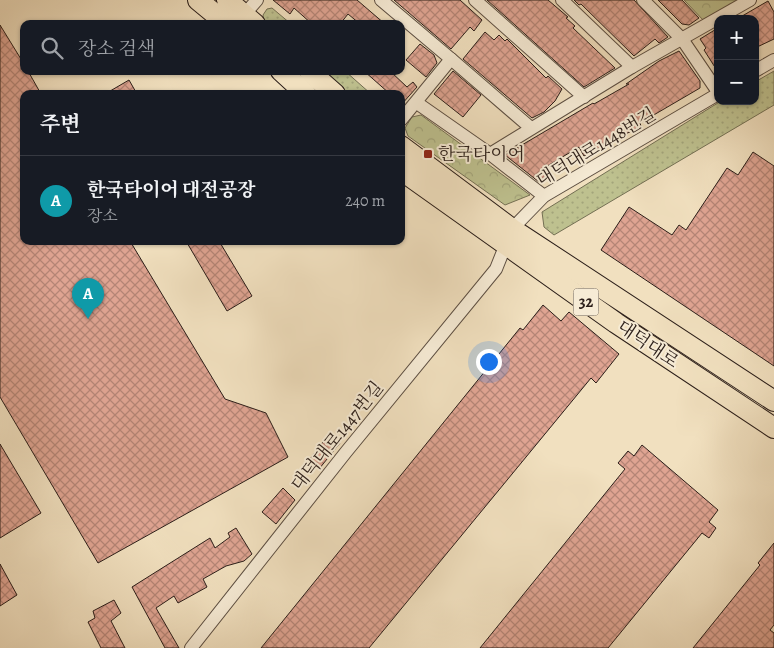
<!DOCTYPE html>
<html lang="ko">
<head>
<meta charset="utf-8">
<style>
  body { margin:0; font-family:Alegreya,"Noto Serif KR",serif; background:#242831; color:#f1f3f6 }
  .controls { position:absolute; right:15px; top:15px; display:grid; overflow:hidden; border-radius:10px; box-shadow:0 1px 4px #0004 }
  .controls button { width:45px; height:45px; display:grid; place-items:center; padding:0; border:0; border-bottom:1px solid #363941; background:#171b24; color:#f1f3f6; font:25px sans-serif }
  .you { position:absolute; left:488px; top:361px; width:18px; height:18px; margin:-12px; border:4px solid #fff; border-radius:50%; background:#1a73e8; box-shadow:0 0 0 8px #1a73e833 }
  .badge { display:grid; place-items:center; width:32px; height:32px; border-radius:50%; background:#2563eb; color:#fff; font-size:16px; font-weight:700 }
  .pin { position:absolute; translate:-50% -41px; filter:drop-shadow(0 1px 2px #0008) }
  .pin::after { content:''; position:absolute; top:26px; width:18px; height:15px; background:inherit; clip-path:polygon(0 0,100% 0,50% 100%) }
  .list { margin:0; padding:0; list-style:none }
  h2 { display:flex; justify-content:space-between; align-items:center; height:65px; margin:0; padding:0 20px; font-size:21px }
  h2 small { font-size:16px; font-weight:400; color:#9ea1a6 }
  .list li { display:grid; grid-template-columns:32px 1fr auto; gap:15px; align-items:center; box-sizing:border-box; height:90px; padding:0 20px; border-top:1px solid #363941 }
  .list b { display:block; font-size:19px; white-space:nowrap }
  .list p { margin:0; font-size:16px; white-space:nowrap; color:#9ea1a6 }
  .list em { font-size:16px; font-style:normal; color:#9ea1a6 }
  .icon { flex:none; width:28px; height:28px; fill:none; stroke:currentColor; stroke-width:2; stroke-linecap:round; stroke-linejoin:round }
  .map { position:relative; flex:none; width:774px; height:648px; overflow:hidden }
  .search { position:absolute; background:#171b24; box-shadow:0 1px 4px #0004; left:20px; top:20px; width:385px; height:55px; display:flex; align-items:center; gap:12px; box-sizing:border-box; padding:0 18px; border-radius:10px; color:#9ea1a6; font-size:19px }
  .panel { position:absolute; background:#171b24; box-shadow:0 1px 4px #0004; left:20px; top:90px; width:385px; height:155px; border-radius:10px }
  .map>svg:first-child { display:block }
  .grass { fill:url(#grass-dots); stroke:#747054 }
  .park { fill:url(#park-crowns); stroke:#747054 }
  .building { fill:url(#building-cross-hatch); stroke:#2b1e19 }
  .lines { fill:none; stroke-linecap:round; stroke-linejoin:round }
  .minor-casing { stroke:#5c4e42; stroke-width:14 }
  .primary-casing { stroke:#2b1e19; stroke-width:22 }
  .minor { stroke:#f6ebd5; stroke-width:12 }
  .primary { stroke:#f1e0bf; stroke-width:20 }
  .poi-dot { fill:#8f2418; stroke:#f6ebd5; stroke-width:2 }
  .labels { text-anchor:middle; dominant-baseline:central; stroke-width:4; stroke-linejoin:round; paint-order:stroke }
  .shield { fill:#f6ebd5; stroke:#685c51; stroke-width:1 }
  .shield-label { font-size:16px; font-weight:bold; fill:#2b1e19 }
  .street-label { font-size:18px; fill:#2b1e19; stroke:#f6ebd5 }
  .poi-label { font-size:18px; fill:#2b1e19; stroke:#f6ebd5; text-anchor:start }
</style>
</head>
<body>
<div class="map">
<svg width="774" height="648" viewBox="0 0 774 648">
  <defs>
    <pattern id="grass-dots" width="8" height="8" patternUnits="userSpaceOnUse" patternTransform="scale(1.25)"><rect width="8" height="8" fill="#bec18f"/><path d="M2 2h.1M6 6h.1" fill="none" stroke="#a3a57b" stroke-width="1.8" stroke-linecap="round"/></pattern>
    <pattern id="park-crowns" width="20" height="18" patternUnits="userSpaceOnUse" patternTransform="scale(1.25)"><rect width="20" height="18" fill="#bec18f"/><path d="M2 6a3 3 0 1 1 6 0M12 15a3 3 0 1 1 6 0" fill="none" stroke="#a3a57b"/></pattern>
    <pattern id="building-cross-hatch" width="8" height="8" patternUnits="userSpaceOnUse" patternTransform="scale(1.25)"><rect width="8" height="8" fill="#dfa492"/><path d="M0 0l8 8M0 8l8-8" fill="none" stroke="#b58576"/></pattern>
  </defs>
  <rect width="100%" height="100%" fill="#f1e0bf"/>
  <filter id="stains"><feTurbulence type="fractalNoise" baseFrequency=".004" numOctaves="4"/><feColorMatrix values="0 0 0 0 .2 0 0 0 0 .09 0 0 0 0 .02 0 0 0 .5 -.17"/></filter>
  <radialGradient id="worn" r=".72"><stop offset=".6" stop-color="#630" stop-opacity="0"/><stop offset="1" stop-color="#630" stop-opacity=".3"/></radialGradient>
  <g class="grass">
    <path d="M272 8 291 24 264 22 263 15 267 9Z"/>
    <path d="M321 71H345L371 94H347Z"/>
    <path d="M774 71V105L554 235 544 227 542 212 721 101H755V82Z"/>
  </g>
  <g class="park">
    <path d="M684 0H741L705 22Z"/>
    <path d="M421 115 530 195 505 205 408 136 405 128 412 117Z"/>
  </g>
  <g class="building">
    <path d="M273 0H357L385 24H360L348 14 340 24H312L294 8 290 14Z"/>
    <path d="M394 0H460L482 20 474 31 470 27 451 49Z"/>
    <path d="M487 0H548L568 17 566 18 575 26 573 28 615 68 584 87Z"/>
    <path d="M574 0H634L668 37 659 43 655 39 634 56 581 4 579 5Z"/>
    <path d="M658 0H682L699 18 689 25 682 24Z"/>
    <path d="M768 1 774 12V39L755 48V19H737Z"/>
    <path d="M0 25 24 64V71H28L41 94H24V241H130L225 399 266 413 288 457 98 563 0 397Z"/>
    <path d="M718 28V72L704 50 706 48 700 39Z"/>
    <path d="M485 32 494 40 499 35 505 41 507 39 546 78 548 76 562 89 555 101 544 112 532 118 463 59Z"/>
    <path d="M420 44 434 55 437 63 426 77 406 60Z"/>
    <path d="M679 51 700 81V88L640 123 641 126 584 156 579 147 544 168 548 175 539 182 505 155 593 103 594 104 629 84H626L659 61Z"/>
    <path d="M364 71H390L407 87 413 82 417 87 401 105V94H390Z"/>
    <path d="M453 71 481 95 463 117 434 94Z"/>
    <path d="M129 80 137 94H105Z"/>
    <path d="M753 152 774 166V366L601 250 629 207 672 235 679 225 686 230 727 168 738 175Z"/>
    <path d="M186 241H219L252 296 227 311Z"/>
    <path d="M543 305 561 321 569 312 619 354 596 383 591 378 369 648H261L520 328 523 330Z"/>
    <path d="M329 434 340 443 319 469 309 460Z"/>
    <path d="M0 444 41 513 0 538Z"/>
    <path d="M642 445 718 510 709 522 716 528 709 538 702 533 608 648H480L625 469 618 463 628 451 634 456Z"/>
    <path d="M283 488 295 500 276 524 262 512Z"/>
    <path d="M236 528 252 554 244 561 226 566 203 579 207 587 178 603 174 596 156 608 179 648H165L132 587 210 538 215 548 230 537 228 533Z"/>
    <path d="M774 543V625L770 630 774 633V648H693L760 565 758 563Z"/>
    <path d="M0 564 17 595 0 606Z"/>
    <path d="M114 600 121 613 111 621 125 648H101L88 622 95 618 93 611Z"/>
  </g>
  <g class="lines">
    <defs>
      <g id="minor">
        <path d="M381 0 451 59 401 120"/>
        <path d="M475 0 584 97"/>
        <path d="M562 0 632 67"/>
        <path d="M643 0 682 39 718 92"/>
        <path d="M236 24 257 0"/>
        <path d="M451 59 531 128"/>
        <path d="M755 71 774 60"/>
        <path d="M417 103 490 154 544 196"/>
        <path d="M490 154 632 67 750 0"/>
        <path d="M191 648 346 452 496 269 512 229 544 196 718 94"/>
      </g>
      <g id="primary">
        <path d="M198 0 227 24"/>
        <path d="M227 0 255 24"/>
        <path d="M281 71 306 94"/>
        <path d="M309 71 335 94"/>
        <path d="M401 146 512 229 774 401"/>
        <path d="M401 170 616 323 774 428"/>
      </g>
    </defs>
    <use href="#minor" class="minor-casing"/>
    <use href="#primary" class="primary-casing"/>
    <use href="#minor" class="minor"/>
    <use href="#primary" class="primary"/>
  </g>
  <rect class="poi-dot" x="423" y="149" width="10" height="10" rx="2.5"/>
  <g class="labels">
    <rect class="shield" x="573.5" y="288.5" width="25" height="27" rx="4"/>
    <g class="shield-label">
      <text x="586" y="302">32</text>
    </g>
    <g class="street-label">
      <text transform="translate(596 147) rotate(-31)">대덕대로1448번길</text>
      <text transform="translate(648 344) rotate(34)">대덕대로</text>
      <text transform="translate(337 436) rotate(-51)">대덕대로1447번길</text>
    </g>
    <g class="poi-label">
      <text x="438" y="154">한국타이어</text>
    </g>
  </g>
  <rect width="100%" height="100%" filter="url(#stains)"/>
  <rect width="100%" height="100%" fill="url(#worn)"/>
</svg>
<div class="controls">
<button>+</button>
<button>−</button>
</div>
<div class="you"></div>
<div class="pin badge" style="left:88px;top:319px;background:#0f9aa8">A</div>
<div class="search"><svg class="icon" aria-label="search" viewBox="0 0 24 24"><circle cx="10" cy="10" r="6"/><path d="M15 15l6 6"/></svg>장소 검색</div>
<section class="panel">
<h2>주변<small></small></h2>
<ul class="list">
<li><span class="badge" style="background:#0f9aa8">A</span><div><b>한국타이어 대전공장</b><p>장소</p></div><em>240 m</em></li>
</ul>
</section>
</div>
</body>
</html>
